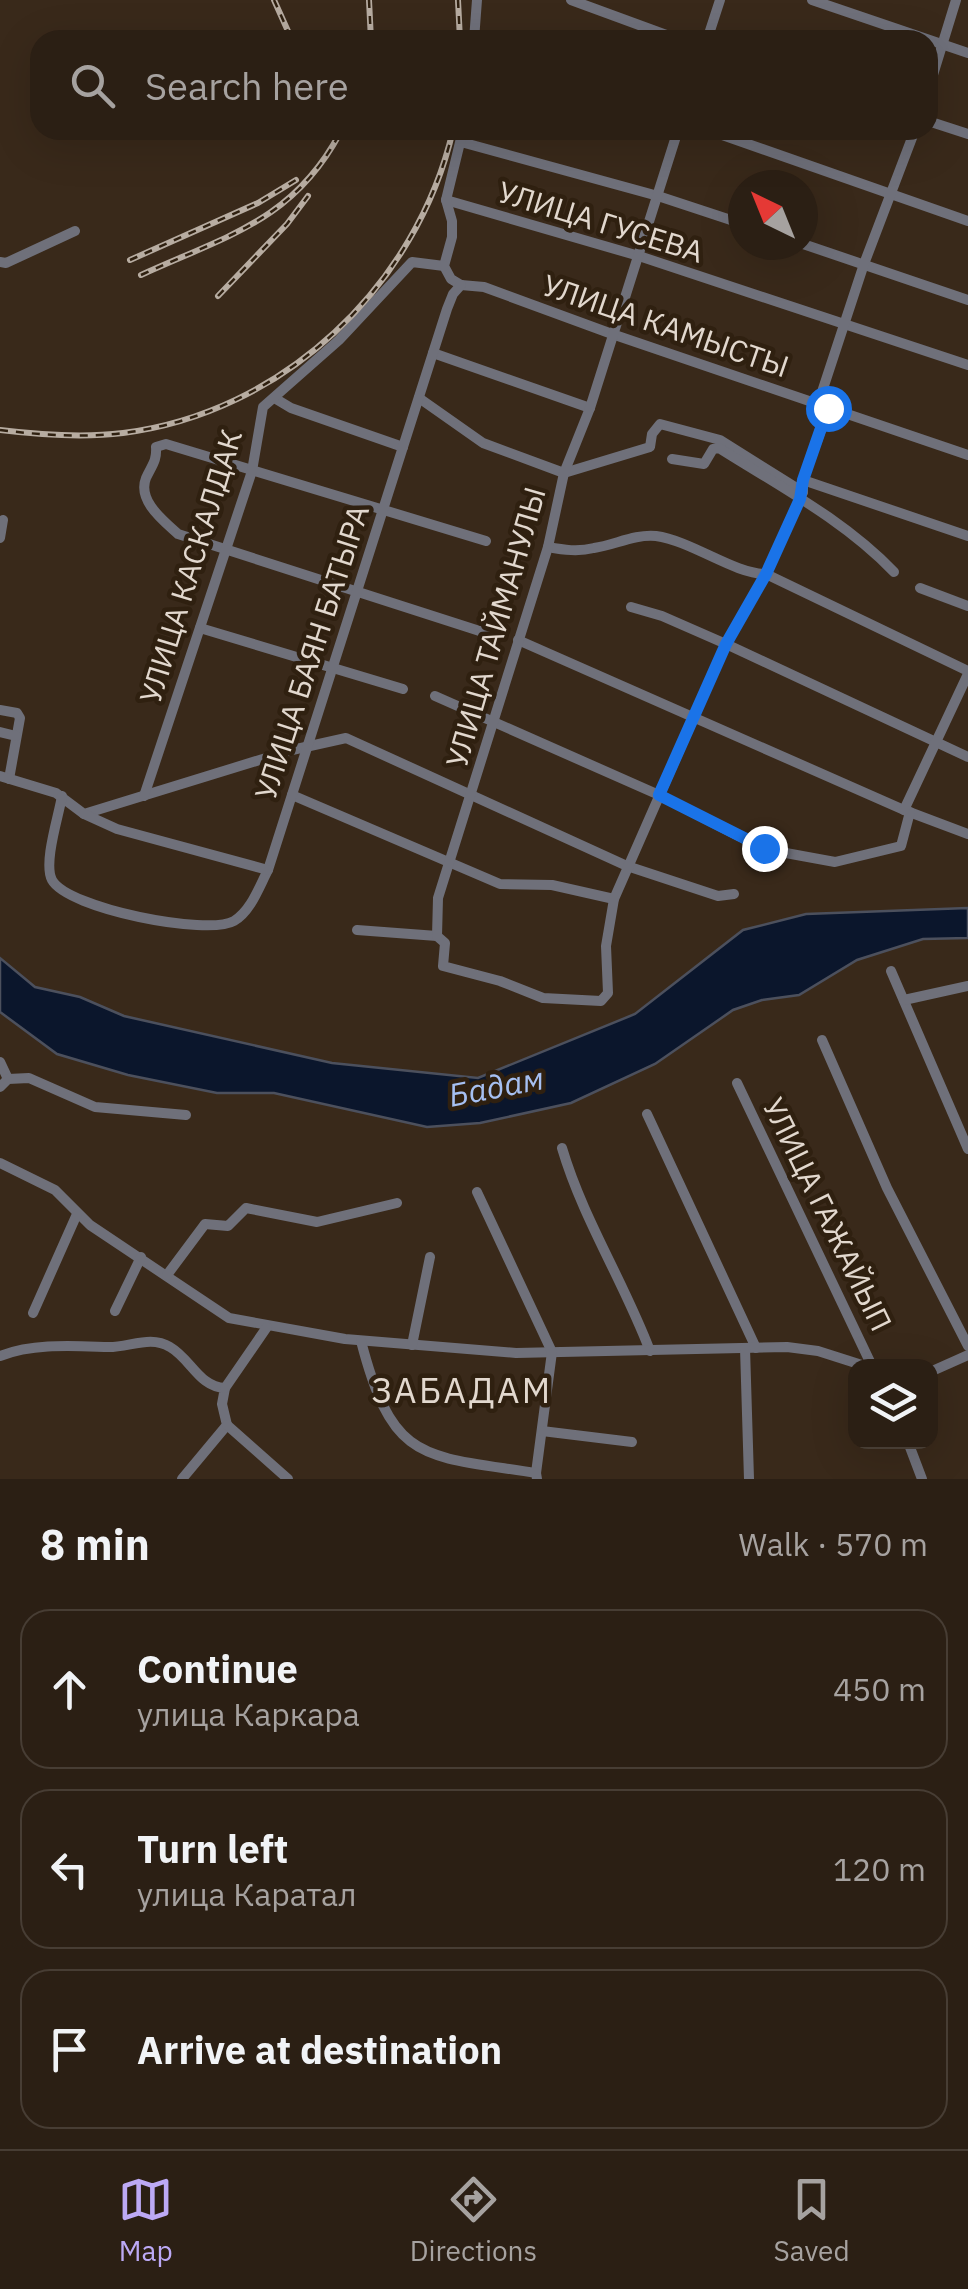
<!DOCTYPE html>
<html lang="en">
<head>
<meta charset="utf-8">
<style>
  body { margin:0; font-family:"IBM Plex Sans",sans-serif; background:#33271d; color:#f1f3f6 }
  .controls { position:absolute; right:30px; bottom:30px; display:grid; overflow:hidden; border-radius:20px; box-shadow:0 10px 40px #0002 }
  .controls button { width:90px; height:90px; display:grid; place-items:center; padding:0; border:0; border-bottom:2px solid #473d34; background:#2b1f14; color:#f1f3f6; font:50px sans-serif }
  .compass { position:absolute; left:728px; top:170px; width:90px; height:90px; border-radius:50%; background:#2b1f14; box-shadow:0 10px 40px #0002; rotate:317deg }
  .stop { position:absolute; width:30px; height:30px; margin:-22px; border:8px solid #1a73e8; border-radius:50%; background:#fff }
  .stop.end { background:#1a73e8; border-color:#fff; box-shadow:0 2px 10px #0008 }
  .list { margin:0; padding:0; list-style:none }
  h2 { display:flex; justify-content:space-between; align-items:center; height:130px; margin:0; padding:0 40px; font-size:42px }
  h2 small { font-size:32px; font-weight:400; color:#a6a2a0 }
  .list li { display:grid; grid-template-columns:65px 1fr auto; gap:30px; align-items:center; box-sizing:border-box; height:160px; margin:0 20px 20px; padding:0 20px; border:2px solid #473d34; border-radius:30px }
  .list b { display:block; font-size:38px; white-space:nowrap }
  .list p { margin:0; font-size:32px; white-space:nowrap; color:#a6a2a0 }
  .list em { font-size:32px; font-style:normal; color:#a6a2a0 }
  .icon { flex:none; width:55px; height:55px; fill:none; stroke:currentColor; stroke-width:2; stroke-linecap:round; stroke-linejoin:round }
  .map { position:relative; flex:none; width:968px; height:1479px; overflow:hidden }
  .search { position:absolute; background:#2b1f14; box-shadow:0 10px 40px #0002; left:30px; right:30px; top:30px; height:110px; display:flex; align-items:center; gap:25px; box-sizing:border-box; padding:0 35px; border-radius:30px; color:#a6a2a0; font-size:38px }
  .sheet { height:670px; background:#2b1f14 }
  nav { display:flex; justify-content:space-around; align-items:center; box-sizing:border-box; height:140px; border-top:2px solid #473d34; background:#2b1f14; font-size:28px; color:#a6a2a0 }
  nav a { display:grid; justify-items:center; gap:5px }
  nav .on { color:#bca9f5 }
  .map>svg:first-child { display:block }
  .water { fill:#0b162c; stroke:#4c505d; stroke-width:2.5 }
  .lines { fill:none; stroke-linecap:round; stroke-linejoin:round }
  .minor { stroke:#6f707a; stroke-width:10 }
  .rail-casing { stroke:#b7aca1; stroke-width:6 }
  .rail { stroke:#2f2010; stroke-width:2.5; stroke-dasharray:8; stroke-linecap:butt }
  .route { stroke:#1a73e8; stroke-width:12 }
  .labels { text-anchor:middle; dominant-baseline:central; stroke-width:9; stroke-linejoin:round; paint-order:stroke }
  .street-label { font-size:30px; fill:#e2d8ce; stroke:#2f2010 }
  .water-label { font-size:32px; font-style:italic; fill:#a6c0f2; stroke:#2f2010 }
  .quarter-label { font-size:35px; letter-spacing:2.5px; fill:#e2d8ce; stroke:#2f2010 }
</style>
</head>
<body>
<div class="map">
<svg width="968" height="1479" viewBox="0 0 968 1479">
  <rect width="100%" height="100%" fill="#39291a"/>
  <path class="water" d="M968 908V938L923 939 857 960 799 995 762 1000 733 1010 655 1064 571 1103 480 1123 427 1127 274 1093H217L128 1075 57 1054 0 1012V958L35 987 80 997 124 1016 332 1063 478 1078 635 1014 743 930 806 914Z"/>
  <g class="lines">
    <g class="minor">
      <path d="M571 0 680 40"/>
      <path d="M812 0 968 53"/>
      <path d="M474 40 477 0"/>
      <path d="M707 40 720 0"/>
      <path d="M928 91 956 0"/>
      <path d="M928 121 968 134"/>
      <path d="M708 130 968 221"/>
      <path d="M461 142 658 196 743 224"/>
      <path d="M446 200 639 256 968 365"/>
      <path d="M803 244 968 300"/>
      <path d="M0 262 6 263 75 231"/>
      <path d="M461 285 484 287 612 334 968 455"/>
      <path d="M461 285 451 279 444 266 452 237V221L446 200 463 130"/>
      <path d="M433 353 590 408"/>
      <path d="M419 398 483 443 564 473 650 447 652 434 660 424 720 440 803 492"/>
      <path d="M276 399 291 408 403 447"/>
      <path d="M818 404 864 264 915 130"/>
      <path d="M672 459 704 464 713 449 719 448C779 486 844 520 894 572"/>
      <path d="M803 480 968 536"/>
      <path d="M0 538 3 520"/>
      <path d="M486 541 166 444 156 447C157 461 152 465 146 478 137 501 164 521 178 534L492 635"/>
      <path d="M548 547C564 550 578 552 594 548 615 545 634 534 656 536 692 541 734 574 766 574L968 671"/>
      <path d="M920 588 968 606"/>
      <path d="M631 607 662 616 726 644 968 757"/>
      <path d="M200 628 403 689"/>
      <path d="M518 640 904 810 968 834"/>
      <path d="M435 696 659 795 764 849 835 862 901 846 910 812"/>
      <path d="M0 710 17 713 20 718 9 779"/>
      <path d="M0 732 16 736"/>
      <path d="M0 776 56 793 84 814 292 750 346 738 627 866 718 896 734 894"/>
      <path d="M292 795 500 884 552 885 614 899"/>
      <path d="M62 796C59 815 43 863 52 880 68 909 208 936 234 921 251 911 259 887 268 870L447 309 453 294 461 285"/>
      <path d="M144 796 252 471 263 407 339 340 412 262 444 266"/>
      <path d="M904 810 968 674"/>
      <path d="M84 814 117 829 268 870"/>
      <path d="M357 930 437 936 445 943 443 966 500 981 543 998 601 1001 608 993 606 946 614 899 726 644 766 574 803 492V480L829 408"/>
      <path d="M437 936 438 898 548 547 564 473 590 408 678 130"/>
      <path d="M891 971 968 1149"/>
      <path d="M904 1000 968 986"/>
      <path d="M822 1040 887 1188 968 1346"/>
      <path d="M0 1062 8 1079"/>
      <path d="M737 1083 872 1366"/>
      <path d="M0 1087 8 1079 29 1078 95 1107 186 1115"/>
      <path d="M647 1114 756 1348"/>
      <path d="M562 1148C583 1219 624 1282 650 1351"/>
      <path d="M0 1163 55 1190 90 1225 229 1318 345 1339 516 1353 787 1347 818 1351 865 1366"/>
      <path d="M477 1192 552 1352 536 1473"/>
      <path d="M167 1275 205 1224 228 1226 246 1208 317 1222 397 1203"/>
      <path d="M115 1311 141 1257"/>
      <path d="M33 1313 77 1214"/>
      <path d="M361 1341C393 1464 422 1455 536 1473L537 1479"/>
      <path d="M412 1345 430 1257"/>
      <path d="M745 1348 749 1479"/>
      <path d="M0 1356C34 1343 73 1346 109 1347 130 1347 151 1335 170 1347 191 1359 199 1387 225 1388L222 1404 227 1425 182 1479"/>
      <path d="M930 1372 968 1355"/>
      <path d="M225 1388 267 1327"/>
      <path d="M227 1425 288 1479"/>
      <path d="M542 1431 632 1442"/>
      <path d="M908 1442 922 1479"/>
    </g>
    <defs>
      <g id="rail">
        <path d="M274 0 292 40"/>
        <path d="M369 0 371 40"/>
        <path d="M458 0 460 40"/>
        <path d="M130 260 258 203 296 180"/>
        <path d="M141 275C226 236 293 221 340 133"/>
        <path d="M218 296 287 224 308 196"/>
        <path d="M0 430C41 435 82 438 123 433 283 413 417 286 453 130"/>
      </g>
    </defs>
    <use href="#rail" class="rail-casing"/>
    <use href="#rail" class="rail"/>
  </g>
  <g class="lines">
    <path class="route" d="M764 848 659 795 726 644 766 574 800 499 803 480 828 408"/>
  </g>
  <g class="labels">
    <g class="street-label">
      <text transform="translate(601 221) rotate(17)">УЛИЦА ГУСЕВА</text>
      <text transform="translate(666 325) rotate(19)">УЛИЦА КАМЫСТЫ</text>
      <text transform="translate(190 566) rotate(-73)">УЛИЦА КАСКАЛДАК</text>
      <text transform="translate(495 627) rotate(-74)">УЛИЦА ТАЙМАНУЛЫ</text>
      <text transform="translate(311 652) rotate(-72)">УЛИЦА БАЯН БАТЫРА</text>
      <text transform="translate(828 1214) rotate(64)">УЛИЦА ГАЖАЙЫП</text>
    </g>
    <g class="water-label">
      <text transform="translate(496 1086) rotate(-11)">Бадам</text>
    </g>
    <g class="quarter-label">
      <text x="462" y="1390">ЗАБАДАМ</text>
    </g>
  </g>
</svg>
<div class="controls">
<button><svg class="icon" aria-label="layers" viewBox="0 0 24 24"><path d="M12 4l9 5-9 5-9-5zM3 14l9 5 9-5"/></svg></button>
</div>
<svg class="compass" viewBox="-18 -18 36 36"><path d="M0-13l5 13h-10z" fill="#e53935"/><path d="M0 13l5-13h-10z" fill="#a6a2a0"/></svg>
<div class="stop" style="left:828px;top:408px"></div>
<div class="stop end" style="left:764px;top:848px"></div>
<div class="search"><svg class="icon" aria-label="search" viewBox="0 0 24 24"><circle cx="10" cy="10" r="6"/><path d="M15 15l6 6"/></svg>Search here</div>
</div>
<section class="sheet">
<h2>8 min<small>Walk · 570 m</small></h2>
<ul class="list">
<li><svg class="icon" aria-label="ahead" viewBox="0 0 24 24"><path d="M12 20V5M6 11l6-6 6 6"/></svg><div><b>Continue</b><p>улица Каркара</p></div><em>450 m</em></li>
<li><svg class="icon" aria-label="left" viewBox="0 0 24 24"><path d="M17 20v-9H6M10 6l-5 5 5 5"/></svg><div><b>Turn left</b><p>улица Каратал</p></div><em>120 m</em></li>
<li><svg class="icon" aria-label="arrive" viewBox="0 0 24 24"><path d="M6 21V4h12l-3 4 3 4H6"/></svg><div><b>Arrive at destination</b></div></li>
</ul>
</section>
<nav>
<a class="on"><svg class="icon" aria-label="map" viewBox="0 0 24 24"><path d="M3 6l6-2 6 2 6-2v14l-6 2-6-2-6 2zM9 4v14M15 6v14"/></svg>Map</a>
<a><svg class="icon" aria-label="directions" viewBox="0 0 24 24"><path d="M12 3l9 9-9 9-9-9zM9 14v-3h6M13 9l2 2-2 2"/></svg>Directions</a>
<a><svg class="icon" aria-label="saved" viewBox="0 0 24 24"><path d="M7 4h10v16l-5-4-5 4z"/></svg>Saved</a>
</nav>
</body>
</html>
